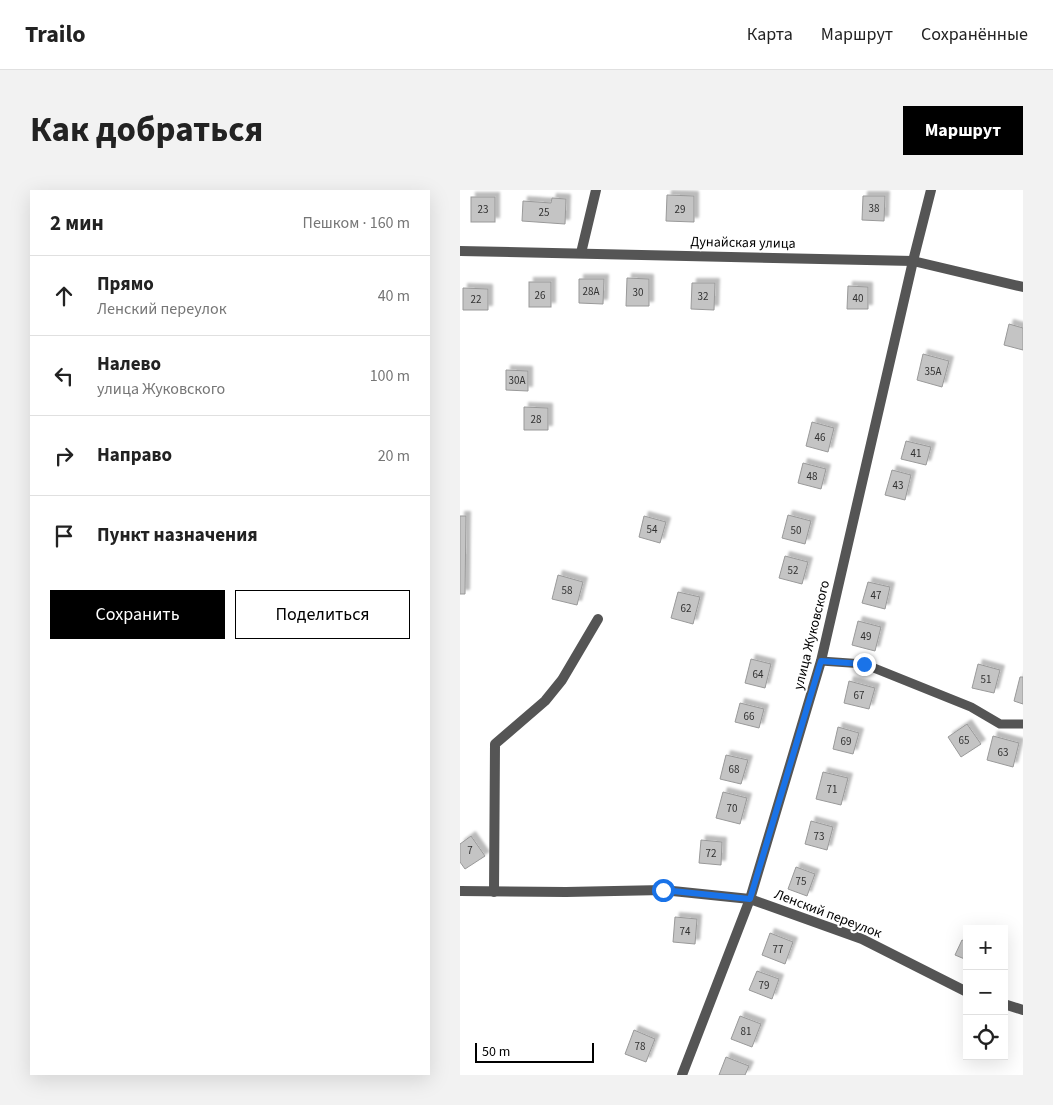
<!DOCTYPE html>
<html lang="ru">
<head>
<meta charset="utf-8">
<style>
  body { margin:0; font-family:"Source Sans 3",sans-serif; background:#f2f2f2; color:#222 }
  .controls { position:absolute; right:15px; bottom:15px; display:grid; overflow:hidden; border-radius:0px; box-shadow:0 5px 20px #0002 }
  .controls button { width:45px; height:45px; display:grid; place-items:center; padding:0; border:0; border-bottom:1px solid #e0e0e0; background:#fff; color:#222; font:25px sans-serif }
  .scale { position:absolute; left:15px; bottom:12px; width:119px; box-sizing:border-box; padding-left:5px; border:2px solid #000; border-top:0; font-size:14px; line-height:18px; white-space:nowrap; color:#000; -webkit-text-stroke:4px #fff; paint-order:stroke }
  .stop { position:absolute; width:15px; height:15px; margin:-11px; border:4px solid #1a73e8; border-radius:50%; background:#fff }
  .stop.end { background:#1a73e8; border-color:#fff; box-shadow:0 1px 5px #0008 }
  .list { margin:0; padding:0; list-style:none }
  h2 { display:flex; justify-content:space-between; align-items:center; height:65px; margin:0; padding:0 20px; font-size:21px }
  h2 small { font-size:16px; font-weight:400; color:#767676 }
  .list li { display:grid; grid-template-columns:32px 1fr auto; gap:15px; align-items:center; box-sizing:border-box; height:80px; padding:0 20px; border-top:1px solid #e0e0e0 }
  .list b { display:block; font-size:19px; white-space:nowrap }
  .list p { margin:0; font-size:16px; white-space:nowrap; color:#767676 }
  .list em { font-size:16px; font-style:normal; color:#767676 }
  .actions { display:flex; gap:10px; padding:15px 20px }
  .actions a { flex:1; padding:11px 0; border:1px solid #000; border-radius:0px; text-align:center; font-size:18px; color:#000 }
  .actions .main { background:#000; color:#fff }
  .icon { flex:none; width:28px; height:28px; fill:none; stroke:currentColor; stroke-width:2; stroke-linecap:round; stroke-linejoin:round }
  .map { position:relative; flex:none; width:563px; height:885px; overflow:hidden; border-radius:0px }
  header { display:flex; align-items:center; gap:30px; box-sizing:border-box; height:70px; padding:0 25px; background:#fff; border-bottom:1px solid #e0e0e0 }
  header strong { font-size:24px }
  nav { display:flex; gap:28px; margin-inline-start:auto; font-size:18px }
  .intro { display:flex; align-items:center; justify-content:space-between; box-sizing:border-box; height:120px; padding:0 30px }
  h1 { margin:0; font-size:35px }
  .button { padding:12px 22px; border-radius:0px; background:#000; color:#fff; font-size:18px; font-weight:700 }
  main { display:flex; gap:30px; padding:0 30px }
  aside { flex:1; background:#fff; border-radius:0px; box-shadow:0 5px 20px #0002 }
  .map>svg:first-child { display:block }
  .building { fill:#c4c4c4; stroke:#999; filter:url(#shadow) }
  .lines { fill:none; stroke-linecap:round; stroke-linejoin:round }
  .lane { stroke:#555; stroke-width:9 }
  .street { stroke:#555; stroke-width:10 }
  .route { stroke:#1a73e8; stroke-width:6 }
  .labels { text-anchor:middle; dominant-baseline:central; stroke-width:4; stroke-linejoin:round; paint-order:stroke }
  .number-label { font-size:11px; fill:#313131 }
  .street-label { font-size:14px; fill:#000; stroke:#fff }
</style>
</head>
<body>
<header>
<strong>Trailo</strong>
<nav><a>Карта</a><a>Маршрут</a><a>Сохранённые</a></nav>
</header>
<div class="intro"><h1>Как добраться</h1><a class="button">Маршрут</a></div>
<main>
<aside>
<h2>2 мин<small>Пешком · 160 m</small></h2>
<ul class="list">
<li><svg class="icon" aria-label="ahead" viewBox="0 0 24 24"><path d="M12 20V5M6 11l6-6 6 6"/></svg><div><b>Прямо</b><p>Ленский переулок</p></div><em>40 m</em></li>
<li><svg class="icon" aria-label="left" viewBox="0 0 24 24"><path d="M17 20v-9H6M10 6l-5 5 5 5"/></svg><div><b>Налево</b><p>улица Жуковского</p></div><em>100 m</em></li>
<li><svg class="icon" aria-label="right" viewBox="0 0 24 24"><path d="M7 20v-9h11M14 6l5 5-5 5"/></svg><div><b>Направо</b></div><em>20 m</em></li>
<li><svg class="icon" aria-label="arrive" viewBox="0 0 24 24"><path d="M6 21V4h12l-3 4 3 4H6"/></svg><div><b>Пункт назначения</b></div></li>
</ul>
<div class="actions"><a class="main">Сохранить</a><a>Поделиться</a></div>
</aside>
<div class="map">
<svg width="563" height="885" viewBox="0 0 563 885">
  <defs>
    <filter id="shadow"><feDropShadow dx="4.5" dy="-4.5" stdDeviation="1" flood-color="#0004"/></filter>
  </defs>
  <rect width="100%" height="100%" fill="#fff"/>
  <g class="building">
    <path d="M207 5 234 6V32L206 31Z"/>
    <path d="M403 6H425L424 31 402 30Z"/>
    <rect x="11" y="7" width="24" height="25"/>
    <path d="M92 8 106 9 105 34 62 31 63 11 91 13Z"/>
    <path d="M167 88 189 89V116H166Z"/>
    <path d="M119 89H144L143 114 119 113Z"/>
    <rect x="69" y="92" width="22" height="25"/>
    <path d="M232 93H255L254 120 231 119Z"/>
    <path d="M388 96 408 97V119H387Z"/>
    <path d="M3 98 28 99V120H3Z"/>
    <path d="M549 134 563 138V160L544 155Z"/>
    <path d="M463 164 489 171 482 197 457 190Z"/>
    <path d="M46 180 68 181V201L46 200Z"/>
    <path d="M64 217 88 218V240H64Z"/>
    <path d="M352 232 374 238 368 262 346 256Z"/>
    <path d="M446 251 471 257 466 275 441 269Z"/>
    <path d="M343 273 366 279 361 299 338 293Z"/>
    <path d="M432 280 451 285 445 310 425 305Z"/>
    <path d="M328 325 351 331 345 354 322 348Z"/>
    <path d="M0 326H6L5 404H0Z"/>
    <path d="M184 326 206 332 200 353 179 347Z"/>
    <path d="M325 366 348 372 342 394 319 388Z"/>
    <path d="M98 385 123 392 117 415 92 409Z"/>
    <path d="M408 392 430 397 425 419 402 413Z"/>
    <path d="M218 402 240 407 233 434 211 428Z"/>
    <path d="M398 431 421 437 415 461 392 455Z"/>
    <path d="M291 469 311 474 305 498 285 493Z"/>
    <path d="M518 474 540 480 534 503 512 498Z"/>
    <path d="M560 487H563V514L554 511Z"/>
    <path d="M389 491 415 498 409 519 384 513Z"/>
    <path d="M280 513 304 519 299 538 275 532Z"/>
    <path d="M507 534 521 554 501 567 488 547Z"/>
    <path d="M378 537 399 543 393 564 373 559Z"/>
    <path d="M533 546 559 553 553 577 527 570Z"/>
    <path d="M266 565 288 570 281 594 260 589Z"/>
    <path d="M363 582 388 588 381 615 356 609Z"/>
    <path d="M263 602 287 608 280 634 256 628Z"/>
    <path d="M351 631 373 637 367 660 345 654Z"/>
    <path d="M11 646 25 666 5 679 0 672V654Z"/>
    <path d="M241 650 262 652 261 675 239 673Z"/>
    <path d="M336 677 355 684 347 706 328 699Z"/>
    <path d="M215 727 237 729 235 754 213 752Z"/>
    <path d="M310 743 333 752 325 774 302 765Z"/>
    <path d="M502 750 507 752V770L495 765Z"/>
    <path d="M297 781 319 789 312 809 289 800Z"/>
    <path d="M280 826 301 834 292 857 271 849Z"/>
    <path d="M174 840 195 849 186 872 165 864Z"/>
    <path d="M266 867 289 876 285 885H259Z"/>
  </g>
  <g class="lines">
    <path class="lane" d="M361 471 404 474 511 517 540 534H563"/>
    <g class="street">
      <path d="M0 61 453 71 563 97"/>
      <path d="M121 63 136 0"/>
      <path d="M0 701 106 702 203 700 290 709 402 749 507 802"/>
      <path d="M34 702 35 554 85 511 102 490 138 429"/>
      <path d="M544 814 563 820"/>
      <path d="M222 885 290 709 361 471 453 71 471 0"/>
    </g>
  </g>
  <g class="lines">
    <path class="route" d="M203 700 290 709 361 471 404 474"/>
  </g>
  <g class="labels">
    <g class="number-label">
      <text x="414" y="18">38</text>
      <text x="23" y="19">23</text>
      <text x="220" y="19">29</text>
      <text x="84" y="22">25</text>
      <text x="131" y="101">28А</text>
      <text x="178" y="102">30</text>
      <text x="80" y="105">26</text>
      <text x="243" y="106">32</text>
      <text x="398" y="108">40</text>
      <text x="16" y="109">22</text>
      <text x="473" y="181">35А</text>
      <text x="57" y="190">30А</text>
      <text x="76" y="229">28</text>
      <text x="360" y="247">46</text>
      <text x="456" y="263">41</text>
      <text x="352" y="286">48</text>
      <text x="438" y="295">43</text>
      <text x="192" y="339">54</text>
      <text x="336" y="340">50</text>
      <text x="333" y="380">52</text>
      <text x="107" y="400">58</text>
      <text x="416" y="405">47</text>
      <text x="226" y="418">62</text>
      <text x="406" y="446">49</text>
      <text x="298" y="484">64</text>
      <text x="526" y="489">51</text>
      <text x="399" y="505">67</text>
      <text x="289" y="526">66</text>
      <text x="504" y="550">65</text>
      <text x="386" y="551">69</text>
      <text x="543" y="562">63</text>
      <text x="274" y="579">68</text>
      <text x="372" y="599">71</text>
      <text x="272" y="618">70</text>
      <text x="359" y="646">73</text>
      <text x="10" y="660">7</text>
      <text x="251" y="663">72</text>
      <text x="341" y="691">75</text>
      <text x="225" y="741">74</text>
      <text x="318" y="759">77</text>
      <text x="304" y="795">79</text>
      <text x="286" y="841">81</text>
      <text x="180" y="856">78</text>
    </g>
    <g class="street-label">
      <text transform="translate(283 53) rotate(1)">Дунайская улица</text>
      <text transform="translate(352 445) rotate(-76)">улица Жуковского</text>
      <text transform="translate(368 724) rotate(21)">Ленский переулок</text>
    </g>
  </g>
</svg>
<div class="controls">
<button>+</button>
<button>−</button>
<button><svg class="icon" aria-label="locate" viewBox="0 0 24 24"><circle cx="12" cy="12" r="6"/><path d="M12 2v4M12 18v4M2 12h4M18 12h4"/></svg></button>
</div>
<div class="scale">50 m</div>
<div class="stop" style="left:203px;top:700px"></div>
<div class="stop end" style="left:404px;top:474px"></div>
</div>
</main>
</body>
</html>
